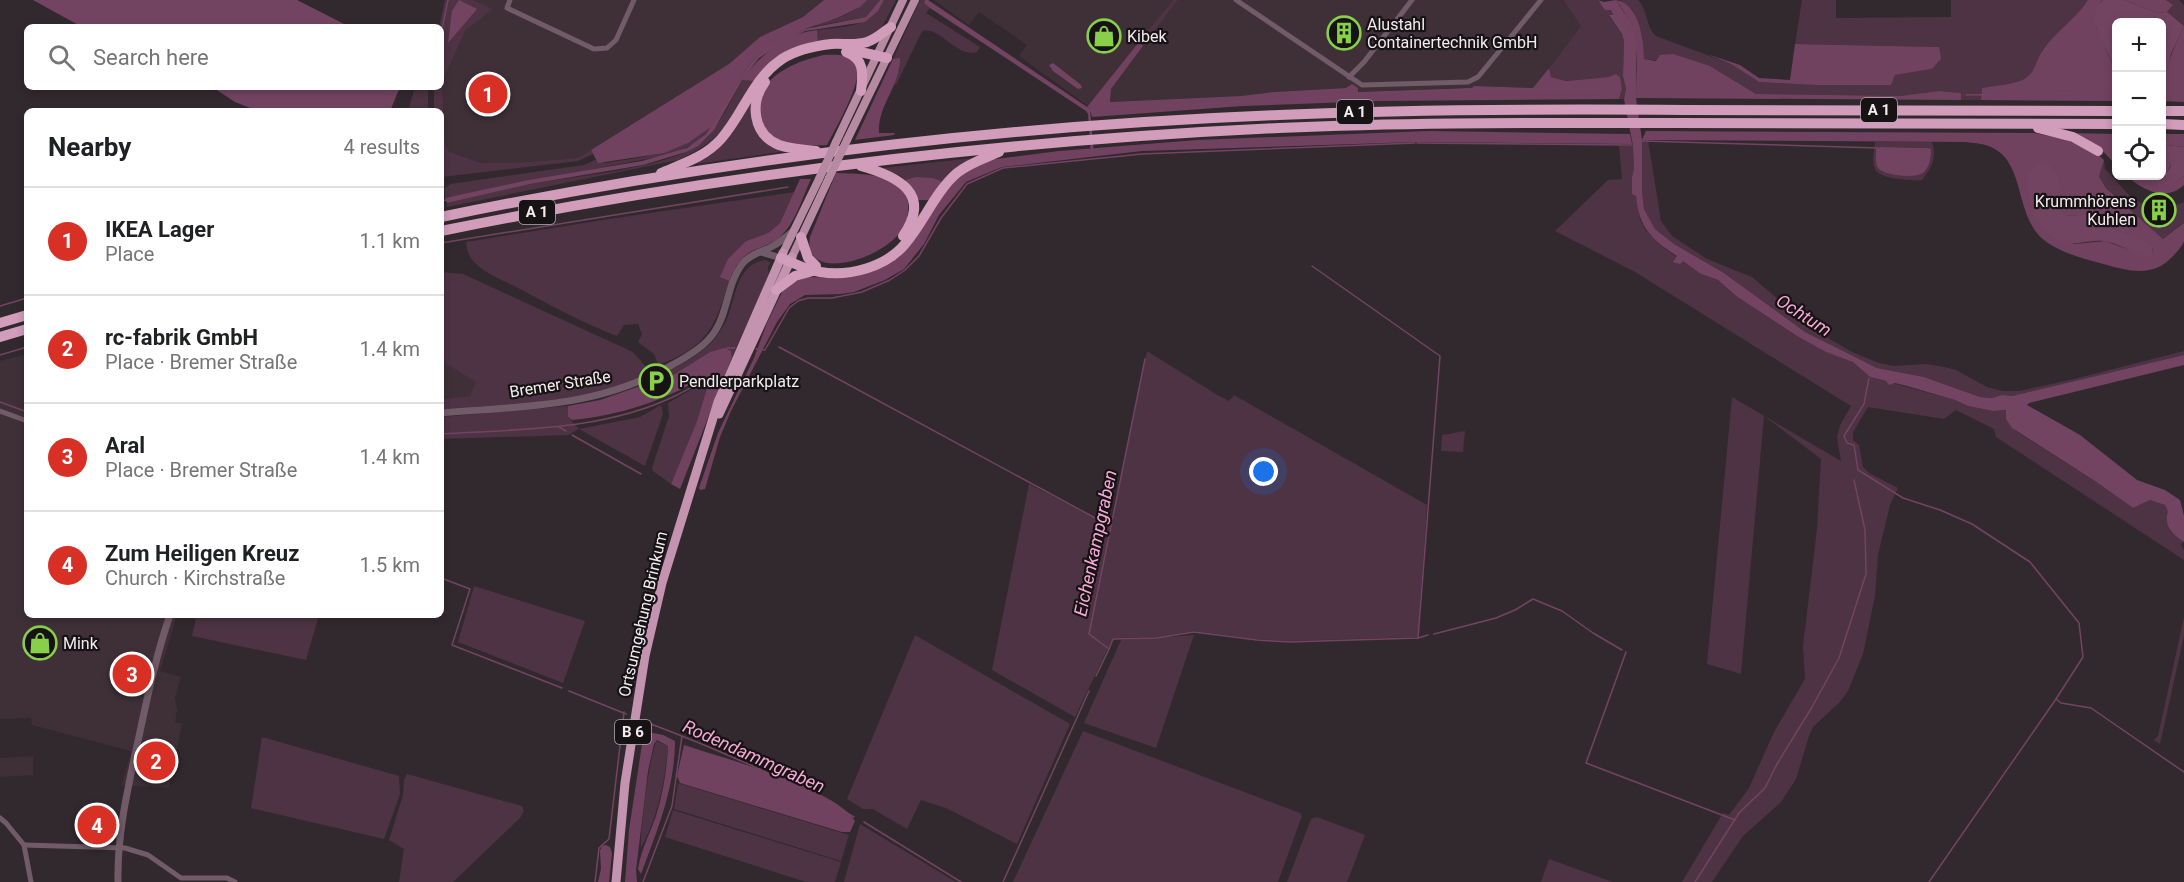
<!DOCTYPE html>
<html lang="en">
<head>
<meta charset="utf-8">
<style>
  body { margin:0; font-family:Roboto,sans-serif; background:#f6f6f6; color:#202124 }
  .controls { position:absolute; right:18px; top:18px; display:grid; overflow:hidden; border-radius:9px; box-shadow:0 3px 9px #0003 }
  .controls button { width:54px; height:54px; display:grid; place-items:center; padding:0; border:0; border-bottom:2px solid #e0e0e0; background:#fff; color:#202124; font:30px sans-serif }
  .you { position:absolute; left:1264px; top:472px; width:21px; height:21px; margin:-15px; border:4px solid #fff; border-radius:50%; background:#1a73e8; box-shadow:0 0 0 9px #1a73e833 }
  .badge { display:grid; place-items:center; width:39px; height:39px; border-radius:50%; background:#d93025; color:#fff; font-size:20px; font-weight:700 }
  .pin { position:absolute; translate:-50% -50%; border:3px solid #fff; box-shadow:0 2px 6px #0006 }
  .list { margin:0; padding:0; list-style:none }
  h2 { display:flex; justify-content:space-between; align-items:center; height:78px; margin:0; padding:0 24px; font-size:26px }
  h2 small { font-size:20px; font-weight:400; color:#757577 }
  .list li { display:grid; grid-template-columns:39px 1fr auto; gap:18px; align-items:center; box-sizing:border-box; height:108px; padding:0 24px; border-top:2px solid #e0e0e0 }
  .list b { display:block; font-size:22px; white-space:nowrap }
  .list p { margin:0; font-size:20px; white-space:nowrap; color:#757577 }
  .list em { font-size:20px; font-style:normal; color:#757577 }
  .icon { flex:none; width:33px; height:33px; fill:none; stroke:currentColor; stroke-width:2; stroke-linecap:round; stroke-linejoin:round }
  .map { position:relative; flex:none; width:2184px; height:882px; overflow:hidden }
  .search { position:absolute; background:#fff; box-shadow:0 3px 9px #0003; left:24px; top:24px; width:420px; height:66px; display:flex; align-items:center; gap:15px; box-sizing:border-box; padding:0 21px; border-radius:9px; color:#757577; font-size:22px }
  .panel { position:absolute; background:#fff; box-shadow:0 3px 9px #0003; left:24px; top:108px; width:420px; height:510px; border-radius:9px }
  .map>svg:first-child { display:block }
  .built { fill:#3f3038 }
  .green { fill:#4d3343; fill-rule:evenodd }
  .forest { fill:#71425f; fill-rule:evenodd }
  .water { fill:#734461 }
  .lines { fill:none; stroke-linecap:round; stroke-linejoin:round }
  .stream { stroke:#734461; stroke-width:1.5 }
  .minor { stroke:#725b68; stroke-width:5 }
  .tertiary { stroke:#725b68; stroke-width:7 }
  .primary { stroke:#b78aa4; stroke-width:8 }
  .trunk { stroke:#c493b0; stroke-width:9 }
  .motorway { stroke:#d29cbb; stroke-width:10 }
  .primary-bridge { stroke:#b78aa4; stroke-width:8 }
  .labels { text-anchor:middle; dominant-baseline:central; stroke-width:4.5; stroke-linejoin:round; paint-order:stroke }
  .shield { fill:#171315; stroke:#b0abae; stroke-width:1.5 }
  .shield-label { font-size:15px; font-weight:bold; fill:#f2ecef }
  .poi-label { font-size:16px; fill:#f2ecef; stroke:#171315; text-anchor:start }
  .street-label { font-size:16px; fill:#f2ecef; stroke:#171315 }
  .water-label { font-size:18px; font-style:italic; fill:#f6a9d7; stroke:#171315 }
</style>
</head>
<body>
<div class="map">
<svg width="2184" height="882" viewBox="0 0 2184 882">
  <rect width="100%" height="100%" fill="#32292e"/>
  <g class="built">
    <path d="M473 0H824L803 17 760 37 729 64 683 95 578 158 527 162 481 163 450 152 445 145 442 82 466 30 492 9Z"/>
    <path d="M934 0H1173L1088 106 1019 56 1027 45 979 12 969 25Z"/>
    <path d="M1178 0H1563L1581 26 1533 88 1474 86 1472 88 1358 92 1346 88 1275 92 1241 96 1110 102 1111 89Z"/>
    <path d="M27 354V615H166L176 618 160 671 181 677 175 698 177 710 175 722 182 724 169 788 122 785 131 751 32 725 31 718 0 719V361Z"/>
    <path d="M441 361 477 382 470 396 441 399Z"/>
    <path d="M33 756V775L0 777V758Z"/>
  </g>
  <g class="green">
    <path d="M445 0H473L493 9 466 30 442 82 445 145 450 152 481 163 527 162 578 158 591 150 593 154 578 161 441 177V111H434V87H441V27H439Z"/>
    <path d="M867 0H880L866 17 816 26C822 20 830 21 838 18 849 13 859 8 867 0Z"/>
    <path d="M884 0H896L880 31 861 40 818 42 817 30C845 26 869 29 884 0Z"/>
    <path d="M920 0H925L924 3 930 8 926 13 980 47 977 52C956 58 941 26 922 31L896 85 893 83 900 69 893 59Z"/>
    <path d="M1173 0H1178L1143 46 1139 42Z"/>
    <path d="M1563 0H1598L1604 7 1611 10 1613 15 1609 16 1622 34 1624 41 1623 76 1626 89 1624 99H1619L1622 88 1620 77 1616 74 1610 77 1566 81 1551 77 1549 68 1581 26Z"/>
    <path d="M1620 0H1638C1648 10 1646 28 1656 36L1731 64 1759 82 1815 85H1890L1895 75 1932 69 1939 47 1795 44 1802 0H1836V18L1951 17V0H2088C2075 20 2052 34 2041 53 2036 61 2036 72 2027 77 2019 84 1993 86 1982 88L1981 100H1961V93L1939 91 1900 96 1756 94 1710 66 1644 59 1642 36 1632 9Z"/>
    <path d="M2166 0H2179L2184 5V26L2167 12 2173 5Z"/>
    <path d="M742 80 753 81C729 122 723 140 678 160L447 207V203C475 197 503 189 531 184 574 176 666 169 699 144 719 129 730 102 742 80Z"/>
    <path d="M415 87H428V111H408Z"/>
    <path d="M752 95 787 151 696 164Z"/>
    <path d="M711 127C702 141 687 148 672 154L445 198V188L450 184 584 165 597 159 605 163C650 156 672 154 711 127Z"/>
    <path d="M1642 140H1648L1661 221 1672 236 1707 259 1752 277 1806 323 1828 338 1852 352 1879 363 1893 366 1926 364 1944 367 1956 370 1987 387 2003 391H2019L2074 379 2184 351V355L2012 396 2002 395 1992 398 1980 397 1924 377 1877 368 1805 332 1724 273 1674 244 1655 229 1644 209 1642 192Z"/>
    <path d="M1875 142H1932C1937 158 1932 167 1922 180 1913 181 1882 179 1876 171 1871 163 1874 151 1875 142ZM1880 147 1927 148 1918 175 1887 173 1876 160V149Z"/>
    <path d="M1619 145 1633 146 1634 168 1632 177 1640 219 1646 231 1663 247 1677 257 1674 262 1683 260 1701 274 1718 280 1736 296 1797 336 1853 362 1870 377 1955 400 1968 406 1993 411 2006 410 2016 431 2095 481 2133 508 2150 500 2165 505 2180 539 2184 541 2181 545 2184 550V560L1996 437 1994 429 1956 410 1944 419 1868 407 1853 432V440L1859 445 1863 467 1869 473 1898 488 1890 505 1878 555 1875 596 1863 654 1848 691 1840 702 1813 727 1809 736 1796 779 1781 802 1743 836 1712 882H1682L1723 813 1729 815 1749 788 1774 732 1805 679 1803 646 1817 529 1821 459 1764 416 1741 674 1707 664 1732 397 1841 461 1837 437 1840 425 1851 406 1635 272 1555 231 1608 180 1622 179Z"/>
    <path d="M974 158 943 182C930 177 919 176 905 180L901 176 882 168Z"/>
    <path d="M2104 160 2105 169 2129 195 2144 205 2154 207 2155 217 2164 215V209L2184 202V223L2163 239C2140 222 2115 201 2099 178Z"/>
    <path d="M795 192 780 223 768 233 746 241 721 276 729 281C715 328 707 347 658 365L654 354 638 342 642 334 638 324 624 325 617 336C583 323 552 306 520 289 505 281 487 275 475 263 469 257 467 251 466 242L609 219Z"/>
    <path d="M765 260 771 263 768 266 769 277 732 357 731 351 710 352 670 377 668 371C683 363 699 355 711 343 717 336 723 328 727 319 736 298 736 264 765 260Z"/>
    <path d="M441 272 463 274 633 352 646 367 644 368 645 371 641 373V378C579 405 508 405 442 410L441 399 470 396 476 382 441 361Z"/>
    <path d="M1147 351 1219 396 1229 401 1234 395 1427 505 1418 637 1288 641 1256 639 1194 631 1157 637 1113 638 1075 717 992 670 1029 484 1111 527Z"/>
    <path d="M708 380 710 382 697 421 671 484 653 471 652 468 669 416 668 403Z"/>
    <path d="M661 405 663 414 645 466 579 429 568 435 441 439V417L568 406V417L579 429 640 417Z"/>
    <path d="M1465 431 1463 452 1441 451 1442 435Z"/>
    <path d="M474 586 585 621 563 683 458 642Z"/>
    <path d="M179 615H319L306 660 192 636 196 619Z"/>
    <path d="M2184 617V636L2160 744 2154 740 2158 736Z"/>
    <path d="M915 635 1070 724 1017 844 946 808 921 800 907 829 873 809H863L847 799Z"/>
    <path d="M1194 635 1156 748 1084 723 1121 640Z"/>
    <path d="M1083 731 1300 813 1302 816 1278 882H1013Z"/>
    <path d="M262 737 399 776 400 794 384 839 251 808Z"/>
    <path d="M657 741 668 746C665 781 658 817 641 848 639 837 650 750 657 741Z"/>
    <path d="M407 774 522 806 524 811 520 818 453 882H399L404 849 389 840 403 795 404 780Z"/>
    <path d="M678 783 849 835 841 861 674 809Z"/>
    <path d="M673 810 841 862 835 882H806L665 837Z"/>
    <path d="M1317 817 1365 835 1347 882H1287L1311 819Z"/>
    <path d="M860 824 956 882H844Z"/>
    <path d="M1549 859 1613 882H1541Z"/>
  </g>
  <g class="forest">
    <path d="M824 0H867L860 7 837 18 805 29 757 56 747 68 711 127 688 143 664 153 598 163 591 150 729 64 760 37 803 17Z"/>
    <path d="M1616 0C1639 3 1644 40 1644 59L1656 61 1660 55 1673 54 1710 66 1756 94 1900 96 1939 91 1961 93V100L1636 98C1636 57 1642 35 1616 0Z"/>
    <path d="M2088 0H2103L2100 2 2096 27 2112 63 2114 77 2116 79V101L1981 100 1982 88C1993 86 2019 84 2027 77 2035 72 2036 61 2041 53 2053 33 2075 20 2088 0Z"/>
    <path d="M2125 0H2166L2173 5 2167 12 2156 13Z"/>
    <path d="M2184 26V102L2162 101C2161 75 2173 50 2184 26Z"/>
    <path d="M817 30 818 42 753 81 742 80C759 56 786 33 817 30Z"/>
    <path d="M1139 42 1143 46 1111 89 1110 102 1241 96 1275 92 1346 88 1352 84 1358 88V92L1472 88 1474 86 1533 88 1549 68 1551 77 1566 81 1609 77 1616 74 1620 77 1622 88 1619 99 1377 101 1243 106 1092 117 1090 109 1087 107Z"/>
    <path d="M1795 44 1939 47 1941 59 1932 69 1895 75 1891 85H1815L1759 82 1731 64 1707 54 1740 65 1759 78 1790 80Z"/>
    <path d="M824 55C834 55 847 53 855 62 867 76 835 129 827 145 817 145 805 147 794 145 762 141 749 107 769 82 782 67 806 59 824 55Z"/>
    <path d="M900 58C901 85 877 106 879 133H895L894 135 855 140 893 59Z"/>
    <path d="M1428 131 1630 134 1632 144 1417 142 1142 151 1002 167 966 182 939 215 924 244 904 269 885 280 854 292 841 294 805 295 790 304 777 322 731 411 720 437 705 489 700 490 699 488 718 433 754 358 767 323 784 288 787 285 807 277 841 278 879 268 960 176 977 165 996 159 1059 151 1197 140Z"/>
    <path d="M1646 131 2034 133 2064 139 2094 151 2104 160 2099 177 2106 188 2123 204 2163 239 2184 223C2184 228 2184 236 2184 241 2182 248 2168 262 2161 266 2143 275 2125 270 2107 265 2086 259 2062 254 2044 240 2014 216 2026 162 1991 147 1983 143 1973 143 1964 142L1642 140ZM2061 195V208L2066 215 2074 216 2087 214 2106 225 2152 246 2153 254 2135 252 2105 241 2074 244 2031 206Z"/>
    <path d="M2071 133 2116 134V165L2098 146Z"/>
    <path d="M2162 134H2184V147L2166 145 2162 147Z"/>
    <path d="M2162 157 2171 164 2166 175 2159 178 2177 181 2184 176V185C2166 202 2142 190 2127 176H2162Z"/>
    <path d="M836 173C858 174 910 172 908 205 908 209 908 214 907 219 899 256 801 288 810 237Z"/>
    <path d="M916 177 933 178 943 182 930 200H916L914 192 905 180Z"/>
    <path d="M800 179H811C802 198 796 222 780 237 774 242 767 245 759 248 742 254 736 264 729 281L720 277 728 259 746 241 768 233 780 223Z"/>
    <path d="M724 348 731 351 732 357 680 489 671 484 697 421 709 382 706 376C663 401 622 415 572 420L568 417V406L600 400 643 385 645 388 670 377 710 352Z"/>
    <path d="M644 731 663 735 675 741C675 788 657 831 641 874L638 869C642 847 649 836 656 816 663 794 667 768 668 746L657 740 654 744 648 771 636 870 637 882H625L629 830Z"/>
    <path d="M684 745C723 758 835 788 855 821L850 832H842L680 783 677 776Z"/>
    <path d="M606 845 610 847 612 853 609 882H598L601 869 600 851 602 846Z"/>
  </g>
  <g class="water">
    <path d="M33 0H297L350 27H82Z"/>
    <path d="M459 0 477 9 448 43 452 11Z"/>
    <path d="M880 0H884L878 11 865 22 805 31 785 41 759 58 742 80 714 130 698 146 686 152 643 165 530 184 447 203 445 198 529 180 642 161 687 148 706 134 747 68 757 56 767 49 805 29 866 17Z"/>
    <path d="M925 0H928L1090 109 1094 155 1091 156 1088 114 1086 111 930 8 924 3Z"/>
    <path d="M1598 0 1604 2 1616 0 1630 22 1636 41V98L1642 140V192L1644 209 1655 229 1674 244 1724 273 1805 332 1877 368 1924 377 1980 397 1992 398 2002 395 2012 396 2184 355V365L2029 403 2027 405 2080 435 2137 480 2165 490 2180 500 2184 516V542C2173 535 2163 525 2168 512L2165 505 2150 500 2133 508 2095 481 2012 428 2006 419V410L1993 411 1968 406 1955 400 1907 386 1895 383 1889 385 1886 381 1870 377 1853 362 1826 352 1797 336 1736 296 1718 280 1701 274 1683 261 1680 264 1673 262 1677 256C1651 239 1639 228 1636 196L1632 194V177L1634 168 1633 146 1624 99 1626 89 1623 76 1624 41 1622 34 1609 15H1613L1611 10H1605Z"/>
    <path d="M2103 0H2125L2156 13 2167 12 2184 26 2171 54 2162 89V22H2116V79L2114 77C2113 73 2113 67 2112 63 2106 44 2082 16 2103 0Z"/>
    <path d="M1053 63 1081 85 1082 88 1078 89 1053 71 1049 65Z"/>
    <path d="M212 87H400L390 111H258L235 102Z"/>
    <path d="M2166 145 2184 147V176L2177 181 2160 187 2157 184C2161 175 2169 174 2171 164L2162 157V147Z"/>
    <path d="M1880 147 1927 148 1931 149C1931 157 1930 166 1924 172 1917 179 1885 176 1878 168 1875 163 1876 155 1876 149Z"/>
    <path d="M2040 163H2047C2071 183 2053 197 2066 215L2074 216 2087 213 2106 225 2147 243 2152 246 2153 254 2151 257C2134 255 2119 243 2103 241 2090 240 2078 245 2066 243 2036 236 2024 199 2029 172Z"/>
  </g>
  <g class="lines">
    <g class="stream">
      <path d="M441 34 448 0"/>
      <path d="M1966 95 2083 93 2116 75"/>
      <path d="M1089 111 1400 92 1473 89H1607"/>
      <path d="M1642 141 1878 148"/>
      <path d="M1417 143 1632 145"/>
      <path d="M441 201 447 200"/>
      <path d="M441 243 788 187"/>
      <path d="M1312 266 1440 356 1418 638"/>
      <path d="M0 306 27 298"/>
      <path d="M779 347 1110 526"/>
      <path d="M756 349 765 350 789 308 798 301 808 298H832L862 292 890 280 905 270 919 256 941 218 967 184 1003 168 1142 154 1415 143"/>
      <path d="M0 355 27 347"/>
      <path d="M1869 378 1864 404 1844 436 1847 443 1854 445 1858 470 1903 498 1940 510 1972 524 2030 562 2079 623 2083 657 2056 699 1929 882"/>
      <path d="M0 402 27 412"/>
      <path d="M559 427 566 431"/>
      <path d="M441 434C520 429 602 431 675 396 685 391 697 385 707 378 715 372 721 357 727 348H735"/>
      <path d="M572 435 641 474"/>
      <path d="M441 578 470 589 452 645 562 688"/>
      <path d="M1434 634 1496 618 1515 610 1533 599 1562 611 1593 633 1622 650"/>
      <path d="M1109 649 1113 639 1156 638 1194 632 1257 640 1288 642 1418 638 1428 635"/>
      <path d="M1626 652 1586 763 1735 820"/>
      <path d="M1096 676 1109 649 1089 634 1145 359"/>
      <path d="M569 691 626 714"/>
      <path d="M2056 699 2061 703 2091 708 2184 772"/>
      <path d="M643 721C715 748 787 779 854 817"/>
      <path d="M864 822 961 882"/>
      <path d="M595 882 599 848 609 839 624 712"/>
      <path d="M643 882 672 806 682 736"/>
      <path d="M1003 882 1089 691"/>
      <path d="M1695 882 1739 813 1765 788 1777 764 1812 707 1839 658 1866 574 1865 530 1854 480"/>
    </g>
    <g class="minor">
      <path d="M510 0 507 8 594 49 607 48 616 40 634 0"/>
      <path d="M1236 0 1362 85 1468 82 1478 77 1541 0"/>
      <path d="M1349 77 1364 62 1412 0"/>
      <path d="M0 411 27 421"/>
      <path d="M0 818 6 823 24 845"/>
      <path d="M24 845 125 848 148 855 181 878H227L235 882"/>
      <path d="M24 845 31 882"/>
    </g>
    <g class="tertiary">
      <path d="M761 252 781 258"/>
      <path d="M441 413C523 406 598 408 672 365 685 358 699 350 709 339 729 317 725 287 742 264 750 254 762 252 773 246 780 242 786 237 792 232"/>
      <path d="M118 882C117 833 128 788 138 741 147 699 156 655 170 615"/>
    </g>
    <g class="primary">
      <path d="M847 140 915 0"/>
      <path d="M836 142 903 0"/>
      <path d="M783 253 819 179"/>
      <path d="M792 257 829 178"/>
    </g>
    <g class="trunk">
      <path d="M719 414 792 257"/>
      <path d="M616 882 625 783 645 656 662 583 718 402 783 253"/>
    </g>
    <g class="motorway">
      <path d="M847 49 887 58"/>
      <path d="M846 52C865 59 863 74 861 91"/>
      <path d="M765 82C750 102 752 134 779 145 791 149 804 150 816 151"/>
      <path d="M2162 111H2184"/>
      <path d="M2162 124 2184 125"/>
      <path d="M2038 128 2073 137 2098 151"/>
      <path d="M861 166C897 176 933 193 903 236"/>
      <path d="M661 173C682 164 705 157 721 139 744 113 752 79 782 59 796 50 814 46 831 44 843 43 855 46 867 42 876 39 883 32 891 27"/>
      <path d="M441 217C716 160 999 126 1279 115 1415 109 1550 109 1685 110 1829 110 1973 111 2116 111"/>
      <path d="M441 231C717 175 998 141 1279 128 1412 122 1544 123 1677 123 1823 123 1970 124 2116 124"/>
      <path d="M801 237 808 258 816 266"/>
      <path d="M781 258C794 263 806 270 820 272 849 277 886 267 905 244 924 222 935 192 957 173 969 163 985 158 999 152"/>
      <path d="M776 290 795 276 813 271"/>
      <path d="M0 323 27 315"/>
      <path d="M0 337 27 329"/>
    </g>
    <g class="primary-bridge">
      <path d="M829 178 847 140"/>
      <path d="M819 179 836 142"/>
    </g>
  </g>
  <defs>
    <symbol id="building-ring" viewBox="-11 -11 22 22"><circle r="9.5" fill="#171315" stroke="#88cf4a" stroke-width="1.5"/><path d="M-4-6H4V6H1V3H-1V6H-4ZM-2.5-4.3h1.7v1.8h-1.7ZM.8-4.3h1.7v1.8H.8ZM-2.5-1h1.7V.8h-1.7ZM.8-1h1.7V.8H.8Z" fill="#88cf4a"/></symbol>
    <symbol id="shop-ring" viewBox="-11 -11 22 22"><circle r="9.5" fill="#171315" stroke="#88cf4a" stroke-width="1.5"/><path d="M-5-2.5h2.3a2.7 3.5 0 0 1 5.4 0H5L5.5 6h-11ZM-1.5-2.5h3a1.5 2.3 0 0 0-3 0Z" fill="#88cf4a"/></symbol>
    <symbol id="parking-ring" viewBox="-11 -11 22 22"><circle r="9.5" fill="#171315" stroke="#88cf4a" stroke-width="1.5"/><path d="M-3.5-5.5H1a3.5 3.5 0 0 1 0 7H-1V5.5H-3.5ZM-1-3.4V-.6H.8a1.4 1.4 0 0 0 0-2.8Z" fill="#88cf4a"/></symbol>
  </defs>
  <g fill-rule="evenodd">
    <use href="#building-ring" x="1325" y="14" width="38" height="38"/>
    <use href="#shop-ring" x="1085" y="17" width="38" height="38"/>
    <use href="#building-ring" x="2140" y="191" width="38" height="38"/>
    <use href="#parking-ring" x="637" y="362" width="38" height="38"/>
    <use href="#shop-ring" x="21" y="624" width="38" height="38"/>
  </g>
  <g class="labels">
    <g class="shield">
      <rect x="1861" y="98" width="36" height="24" rx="4.5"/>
      <rect x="1337" y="100" width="36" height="24" rx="4.5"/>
      <rect x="519" y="200" width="36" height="24" rx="4.5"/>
      <rect x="615" y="720" width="36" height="24" rx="4.5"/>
    </g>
    <g class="shield-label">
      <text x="1879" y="110">A 1</text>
      <text x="1355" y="112">A 1</text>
      <text x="537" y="212">A 1</text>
      <text x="633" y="732">B 6</text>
    </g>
    <g class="poi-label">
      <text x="1367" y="24">Alustahl<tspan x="1367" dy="18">Containertechnik GmbH</tspan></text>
      <text x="1127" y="36">Kibek</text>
      <text x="2136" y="201" text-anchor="end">Krummhörens<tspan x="2136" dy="18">Kuhlen</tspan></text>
      <text x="679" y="381">Pendlerparkplatz</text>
      <text x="63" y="643">Mink</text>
    </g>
    <g class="street-label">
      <text transform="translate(560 384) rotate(-9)">Bremer Straße</text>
      <text transform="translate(643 614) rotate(-77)">Ortsumgehung Brinkum</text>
    </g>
    <g class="water-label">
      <text transform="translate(1804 315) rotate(33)">Ochtum</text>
      <text transform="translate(1095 543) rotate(-78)">Eichenkampgraben</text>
      <text transform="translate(754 756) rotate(24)">Rodendammgraben</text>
    </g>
  </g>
</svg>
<div class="controls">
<button>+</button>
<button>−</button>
<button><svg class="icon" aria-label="locate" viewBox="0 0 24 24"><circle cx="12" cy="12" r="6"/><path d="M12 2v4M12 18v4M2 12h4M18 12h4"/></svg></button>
</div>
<div class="you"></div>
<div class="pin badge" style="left:488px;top:94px">1</div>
<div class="pin badge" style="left:156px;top:761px">2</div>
<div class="pin badge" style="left:132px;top:674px">3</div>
<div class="pin badge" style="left:97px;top:825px">4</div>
<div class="search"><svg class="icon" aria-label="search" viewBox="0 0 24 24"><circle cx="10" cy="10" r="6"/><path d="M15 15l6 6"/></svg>Search here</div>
<section class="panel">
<h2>Nearby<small>4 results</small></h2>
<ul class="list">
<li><span class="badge">1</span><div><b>IKEA Lager</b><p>Place</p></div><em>1.1 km</em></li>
<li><span class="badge">2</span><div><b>rc-fabrik GmbH</b><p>Place · Bremer Straße</p></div><em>1.4 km</em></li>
<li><span class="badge">3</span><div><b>Aral</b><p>Place · Bremer Straße</p></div><em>1.4 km</em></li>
<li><span class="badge">4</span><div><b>Zum Heiligen Kreuz</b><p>Church · Kirchstraße</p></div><em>1.5 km</em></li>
</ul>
</section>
</div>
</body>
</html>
